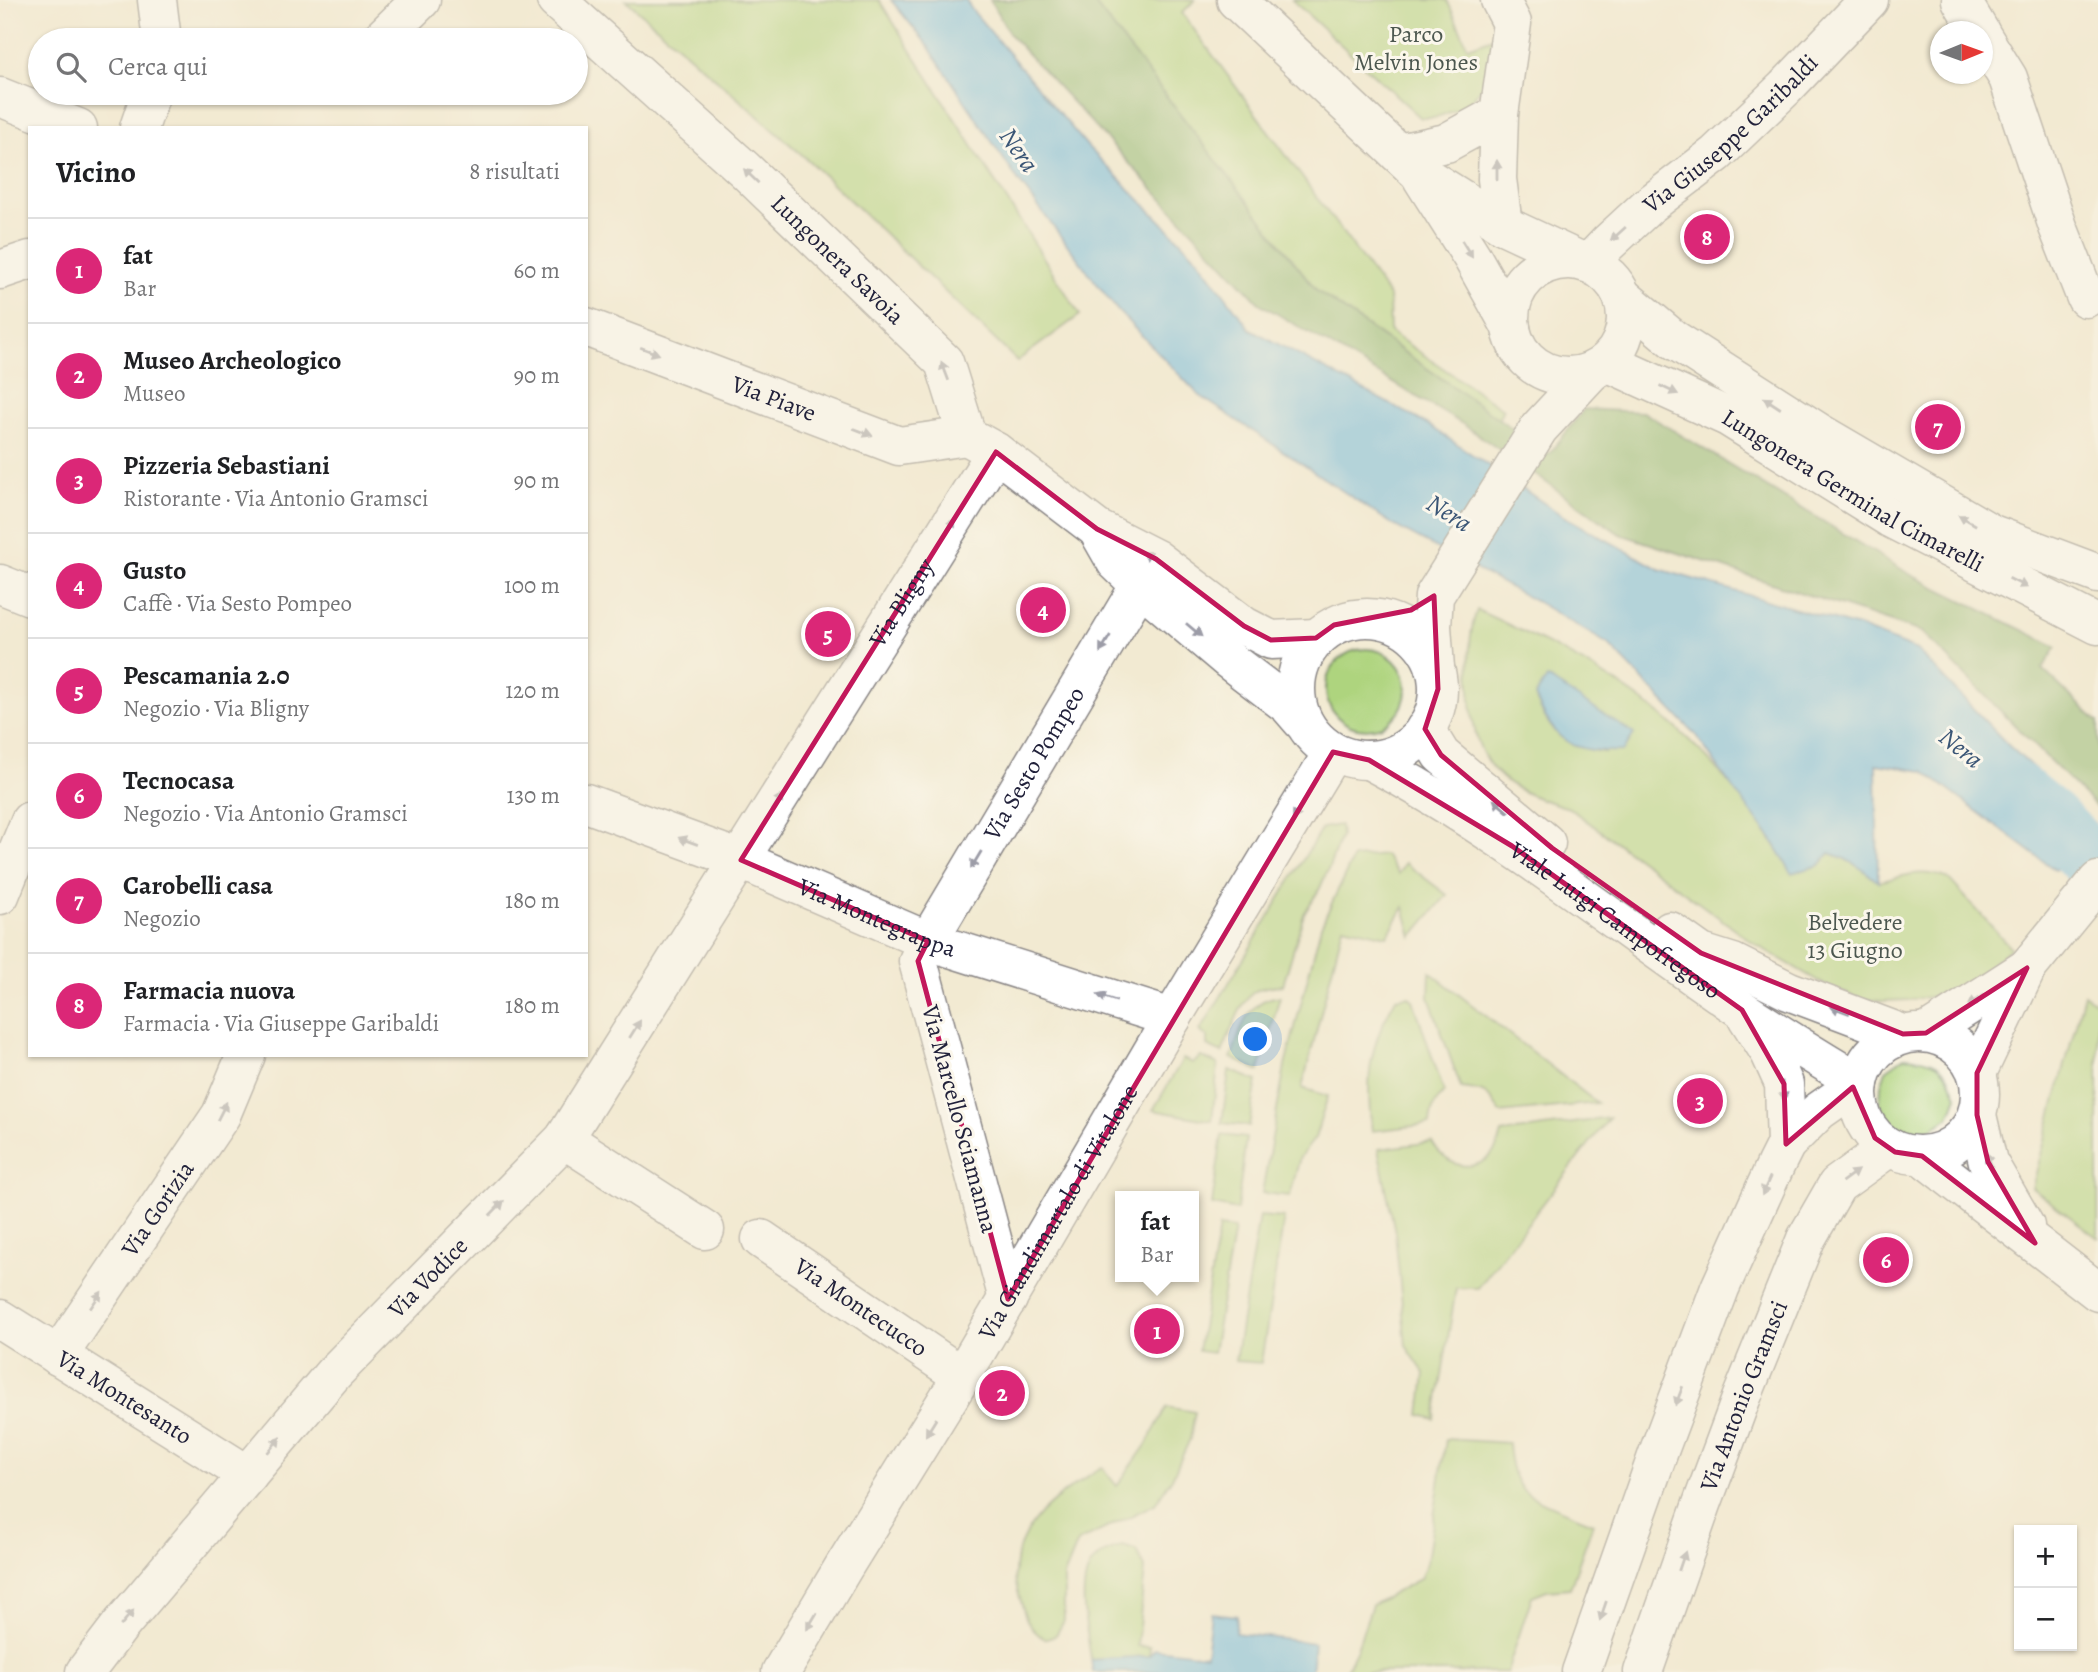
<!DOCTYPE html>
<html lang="it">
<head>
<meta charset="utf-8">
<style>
  body { margin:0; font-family:Alegreya,serif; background:#f6f6f6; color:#202124 }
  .controls { position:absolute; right:21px; bottom:21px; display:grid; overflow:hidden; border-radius:0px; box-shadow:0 2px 5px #0004 }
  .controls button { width:63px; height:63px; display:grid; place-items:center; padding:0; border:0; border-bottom:2px solid #e0e0e0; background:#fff; color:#202124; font:35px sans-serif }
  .compass { position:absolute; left:1930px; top:21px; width:63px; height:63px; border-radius:50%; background:#fff; box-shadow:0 2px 5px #0004; rotate:89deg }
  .you { position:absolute; left:1256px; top:1040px; width:24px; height:24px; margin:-18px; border:5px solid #fff; border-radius:50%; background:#1a73e8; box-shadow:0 0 0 10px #1a73e833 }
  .badge { display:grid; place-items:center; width:46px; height:46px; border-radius:50%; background:#db2777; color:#fff; font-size:23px; font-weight:700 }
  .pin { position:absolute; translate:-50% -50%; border:4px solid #fff; box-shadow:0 2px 7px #0006 }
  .popup { position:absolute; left:1115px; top:1191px; width:84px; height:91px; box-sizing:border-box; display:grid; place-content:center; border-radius:0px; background:#fff; filter:drop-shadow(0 2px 5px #0005); font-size:23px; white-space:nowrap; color:#757577 }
  .popup b { font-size:26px; color:#202124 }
  .popup::after { content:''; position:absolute; left:50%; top:100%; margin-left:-14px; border:14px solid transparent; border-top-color:#fff }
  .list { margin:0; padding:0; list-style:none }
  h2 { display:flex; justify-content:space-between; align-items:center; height:91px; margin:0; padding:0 28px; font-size:30px }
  h2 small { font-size:23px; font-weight:400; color:#757577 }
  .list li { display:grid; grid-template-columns:46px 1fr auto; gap:21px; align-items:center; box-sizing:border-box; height:105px; padding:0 28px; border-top:2px solid #e0e0e0 }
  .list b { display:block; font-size:26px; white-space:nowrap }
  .list p { margin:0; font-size:23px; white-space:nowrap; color:#757577 }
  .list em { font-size:23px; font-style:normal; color:#757577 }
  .icon { flex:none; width:38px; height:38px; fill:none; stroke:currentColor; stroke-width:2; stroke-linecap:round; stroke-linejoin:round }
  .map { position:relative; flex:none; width:2098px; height:1672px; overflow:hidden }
  .search { position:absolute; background:#fff; box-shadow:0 2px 5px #0004; left:28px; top:28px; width:560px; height:77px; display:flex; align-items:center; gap:18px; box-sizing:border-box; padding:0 24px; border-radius:38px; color:#757577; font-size:26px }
  .panel { position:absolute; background:#fff; box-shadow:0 2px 5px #0004; left:28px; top:126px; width:560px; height:931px; border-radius:0px }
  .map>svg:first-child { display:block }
  .green { fill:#aed47e; stroke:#687b5c; stroke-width:2; fill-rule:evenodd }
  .forest { fill:#8ab66d; stroke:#566c54; stroke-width:2 }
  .water { fill:#69b8e3; stroke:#466d8f; stroke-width:2 }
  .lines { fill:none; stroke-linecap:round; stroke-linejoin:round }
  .river { stroke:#69b8e3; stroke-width:60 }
  .minor-casing { stroke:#8a8686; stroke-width:41 }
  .tertiary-casing { stroke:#8a8686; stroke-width:41 }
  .minor { stroke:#fff; stroke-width:38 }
  .tertiary { stroke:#fff; stroke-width:38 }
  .oneway { fill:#9c9ca7 }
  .marked { fill:none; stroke:#c2185b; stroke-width:5; stroke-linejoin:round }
  .labels { text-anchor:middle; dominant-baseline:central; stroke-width:6; stroke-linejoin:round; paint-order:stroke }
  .park-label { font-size:24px; fill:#4c574f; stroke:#fbf7ec }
  .street-label { font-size:24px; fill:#22223b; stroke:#fbf7ec }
  .water-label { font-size:26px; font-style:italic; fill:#3b5676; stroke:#fbf7ec }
</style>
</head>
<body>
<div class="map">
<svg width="2098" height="1672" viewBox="0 0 2098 1672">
  <rect width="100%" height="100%" fill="#fbf7ec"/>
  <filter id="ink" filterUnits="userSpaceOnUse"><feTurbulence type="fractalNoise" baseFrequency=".0143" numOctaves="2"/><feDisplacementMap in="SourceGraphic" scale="14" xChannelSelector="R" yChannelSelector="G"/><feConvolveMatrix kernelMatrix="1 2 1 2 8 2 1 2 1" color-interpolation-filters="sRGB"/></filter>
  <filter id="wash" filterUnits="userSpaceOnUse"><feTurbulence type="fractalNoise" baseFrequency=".00686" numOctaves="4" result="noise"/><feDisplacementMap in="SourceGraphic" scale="28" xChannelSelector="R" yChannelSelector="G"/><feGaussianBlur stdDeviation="1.57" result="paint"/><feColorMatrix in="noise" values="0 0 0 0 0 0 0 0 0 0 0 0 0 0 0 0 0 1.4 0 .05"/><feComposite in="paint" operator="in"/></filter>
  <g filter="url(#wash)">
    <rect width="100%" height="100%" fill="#f2ead2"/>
    <g class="green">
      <path d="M626 0H879L1080 315 1017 361 809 161Z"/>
      <path d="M1084 0H1195L1182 13 1389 296 1390 332 1503 409 1498 419 1317 291Z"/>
      <path d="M1292 0H1447L1468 47 1493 38 1489 78 1467 106 1434 118H1421Z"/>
      <path d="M1477 610C1544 641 1619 677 1675 727 1721 768 1760 819 1792 872L1830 853C1849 859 1863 868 1878 882 1905 876 1922 868 1949 879L2011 948 1982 973 1966 984 1950 991 1929 997 1909 1000 1883 1001 1861 999 1830 988 1755 944 1569 808C1557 804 1545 801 1533 796 1481 774 1473 741 1470 689 1469 663 1468 634 1477 610ZM1535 696 1603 752C1562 745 1551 734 1535 696Z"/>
      <circle cx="1366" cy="689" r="40"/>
      <path d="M1340 825 1341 836 1329 867 1320 888 1304 914 1283 985C1273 986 1263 986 1254 992 1240 1001 1229 1037 1222 1053L1207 1046V1037L1200 1031 1322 828Z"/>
      <path d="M1385 855 1398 874 1405 863 1447 895 1412 937 1404 907 1387 936 1343 926 1302 1088 1328 1096 1315 1138 1300 1157 1290 1196 1262 1193 1285 1066 1321 926 1353 858Z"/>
      <path d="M1430 972 1597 1103 1500 1113C1489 1092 1484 1090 1461 1088L1429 997Z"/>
      <path d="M2084 994 2098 1004V1238L2032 1188Z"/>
      <path d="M1280 996 1259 1071 1231 1058C1242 1029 1245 1000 1280 996Z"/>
      <path d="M1408 996 1413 1000 1444 1092C1435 1102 1431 1109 1430 1124L1372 1131C1365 1078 1369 1045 1396 998Z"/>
      <path d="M1201 1057 1218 1064 1212 1121 1153 1110 1183 1059 1193 1063Z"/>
      <path d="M1904 1057C1938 1059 1944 1065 1957 1096L1949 1117 1931 1129 1905 1132 1890 1124 1880 1103 1881 1085 1886 1070Z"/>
      <path d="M1229 1070 1257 1081 1249 1126 1222 1123Z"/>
      <path d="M1609 1118 1478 1288H1456L1435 1419 1420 1415 1425 1374 1406 1346 1395 1232 1378 1149 1432 1142C1451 1177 1493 1173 1502 1133Z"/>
      <path d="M1222 1135 1246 1138 1237 1210 1212 1205Z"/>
      <path d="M1259 1216 1284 1218 1261 1363 1235 1361Z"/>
      <path d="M1219 1227 1234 1229 1213 1353 1198 1351Z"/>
      <path d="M1167 1407 1195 1412 1190 1439 1172 1478 1155 1504 1078 1542 1064 1576V1621L1056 1635 1044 1639C1026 1625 1026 1620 1020 1598 1018 1592 1015 1584 1015 1577 1013 1523 1062 1493 1102 1467L1117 1486 1146 1445Z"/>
      <path d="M1446 1439 1508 1443C1509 1459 1512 1478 1523 1490 1536 1502 1575 1515 1593 1523L1570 1588 1547 1590 1532 1596 1507 1672H1345L1356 1651 1372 1605 1420 1579 1427 1562Z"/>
      <path d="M1122 1546 1136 1550 1145 1568 1137 1646 1150 1647 1149 1656 1091 1660C1088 1633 1075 1586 1093 1562 1100 1553 1112 1550 1122 1546Z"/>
    </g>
    <path class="forest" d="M990 0H1092L1317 291 1549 454 1584 409 1643 412 1913 576 2057 647 2042 669 2098 722V809L1922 632 1620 534 1464 425 1259 303 1010 35Z"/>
    <g class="water">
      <path d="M891 0H966L972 10 1088 147 1198 259 1250 329 1427 424 1563 516 1659 569 1858 627 1917 650 2008 745 2094 823 2055 870 1923 771 1876 764 1878 882C1863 868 1849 859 1830 853L1820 865 1792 873 1771 838 1737 794 1695 734 1608 644 1537 602 1395 526 1199 395 1118 311 1017 179 926 43Z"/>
      <path d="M1547 678 1634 734 1623 751C1573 753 1555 743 1535 696Z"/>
      <path d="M1211 1613 1237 1616 1235 1633 1314 1643 1311 1672H1093L1091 1660 1149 1656 1155 1649 1206 1655Z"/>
    </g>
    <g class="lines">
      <path class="river" d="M2014 790 2050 819 2098 869"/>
    </g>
  </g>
  <g filter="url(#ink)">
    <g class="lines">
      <defs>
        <g id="minor">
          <path d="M157 0 162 40"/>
          <path d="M1500 0 1512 23 1499 114 1497 179 1503 225"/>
          <path d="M1961 0 1980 32"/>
          <path d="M1982 36 2008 78 2058 227 2086 298"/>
          <path d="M380 40 421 0"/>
          <path d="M139 128 151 93"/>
          <path d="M1398 153 1446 143 1499 114"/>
          <path id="s1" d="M1589 263 1608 243 1648 206 1716 154 1785 88 1869 0"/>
          <path d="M0 270 30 260"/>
          <path d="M0 584 30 596"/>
          <path id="s2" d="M586 803 741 860 928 941 1172 1018"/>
          <path d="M0 895 30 821"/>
          <path d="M564 1139 705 1230"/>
          <path id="s3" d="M761 1239 962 1376"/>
          <path id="s4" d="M1008 1299 918 961 928 941 1140 585"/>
          <path id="s5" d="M0 1319 248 1475"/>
          <path id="s6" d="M58 1356 221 1115 246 1055"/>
          <path id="s7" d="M85 1672 120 1626 333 1374 564 1139 996 452"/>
          <path id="s8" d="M781 1672 843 1568 962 1376 1172 1018 1333 752"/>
        </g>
        <g id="tertiary">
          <path id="s9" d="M556 0 744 169 944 362 967 436 996 452 1097 529 1156 559 1244 626 1271 640 1316 638"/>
          <path d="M1236 0 1417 171 1503 225 1578 260"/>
          <path d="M0 97 78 128"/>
          <path d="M1422 178 1472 257 1511 327"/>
          <circle cx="1568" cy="318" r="58"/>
          <path d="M1623 297 1673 339 1821 434 1992 534 2098 574"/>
          <path id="s10" d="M586 327 899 446 967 436"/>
          <path id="s11" d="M1607 362 1728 417 1890 518 2098 625"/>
          <path d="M1100 534 1116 562 1140 585 1230 661 1289 706 1302 721"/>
          <circle cx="1367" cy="689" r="71"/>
          <path d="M1435 668 1432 626 1434 596 1539 428 1592 371"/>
          <path d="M1425 729 1441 755 1546 843"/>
          <path id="s12" d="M1369 760C1502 830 1618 926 1741 1009 1780 1035 1820 1059 1859 1083L1819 1111 1786 1144 1776 1164 1720 1288 1660 1448 1581 1672"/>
          <path d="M1670 931 1701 953 1733 963 1789 991 1903 1034"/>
          <path d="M1747 1017 1770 1053 1784 1084 1786 1144"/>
          <circle cx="1919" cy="1094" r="61"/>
          <path d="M1926 1033 2027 968"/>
          <path d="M1977 1073 2027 968 2098 881"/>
          <path d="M1977 1115 1988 1162 2025 1226"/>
          <path d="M1922 1156 2098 1292"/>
          <path id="s13" d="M1643 1672 1702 1504 1741 1399 1806 1239 1837 1185 1888 1148"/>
        </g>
      </defs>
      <use href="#minor" class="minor-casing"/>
      <use href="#tertiary" class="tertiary-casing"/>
      <use href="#minor" class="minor"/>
      <use href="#tertiary" class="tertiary"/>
    </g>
    <defs><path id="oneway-solid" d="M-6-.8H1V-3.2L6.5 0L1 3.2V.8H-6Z" transform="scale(1.75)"/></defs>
    <g class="oneway">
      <use href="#oneway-solid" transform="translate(1497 170) rotate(-90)"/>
      <use href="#oneway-solid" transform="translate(751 176) rotate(-136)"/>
      <use href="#oneway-solid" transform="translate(1618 234) rotate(138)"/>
      <use href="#oneway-solid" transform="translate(1467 249) rotate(58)"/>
      <use href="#oneway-solid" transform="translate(650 351) rotate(21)"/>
      <use href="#oneway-solid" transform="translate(945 371) rotate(-111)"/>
      <use href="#oneway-solid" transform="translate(1669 390) rotate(25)"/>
      <use href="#oneway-solid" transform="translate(1772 403) rotate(-147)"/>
      <use href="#oneway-solid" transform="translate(863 432) rotate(21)"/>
      <use href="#oneway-solid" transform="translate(1967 520) rotate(-150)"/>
      <use href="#oneway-solid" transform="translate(950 527) rotate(-58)"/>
      <use href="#oneway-solid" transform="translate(1151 557) rotate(-150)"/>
      <use href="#oneway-solid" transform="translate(2018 583) rotate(27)"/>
      <use href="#oneway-solid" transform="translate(1194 630) rotate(40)"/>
      <use href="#oneway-solid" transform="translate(1105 644) rotate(121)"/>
      <use href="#oneway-solid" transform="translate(777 803) rotate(-58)"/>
      <use href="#oneway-solid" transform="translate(1501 806) rotate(-139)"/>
      <use href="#oneway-solid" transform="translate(1298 811) rotate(121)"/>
      <use href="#oneway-solid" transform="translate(688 841) rotate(-160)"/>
      <use href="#oneway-solid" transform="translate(976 860) rotate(121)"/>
      <use href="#oneway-solid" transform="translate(1107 998) rotate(-162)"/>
      <use href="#oneway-solid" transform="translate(1977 1000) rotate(147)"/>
      <use href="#oneway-solid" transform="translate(1840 1010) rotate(-159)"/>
      <use href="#oneway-solid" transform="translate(635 1029) rotate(-58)"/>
      <use href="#oneway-solid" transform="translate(1783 1091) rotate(84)"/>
      <use href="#oneway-solid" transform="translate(222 1111) rotate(-63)"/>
      <use href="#oneway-solid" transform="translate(1990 1162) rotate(-112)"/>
      <use href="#oneway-solid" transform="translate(1850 1176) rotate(-36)"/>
      <use href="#oneway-solid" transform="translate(1766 1186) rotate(114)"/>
      <use href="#oneway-solid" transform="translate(497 1208) rotate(-46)"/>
      <use href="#oneway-solid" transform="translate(96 1300) rotate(-56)"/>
      <use href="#oneway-solid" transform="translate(1679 1396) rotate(111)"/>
      <use href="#oneway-solid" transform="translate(931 1427) rotate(122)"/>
      <use href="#oneway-solid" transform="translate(274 1445) rotate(-50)"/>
      <use href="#oneway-solid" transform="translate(1682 1561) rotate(-71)"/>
      <use href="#oneway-solid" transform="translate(1603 1611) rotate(109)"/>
      <use href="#oneway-solid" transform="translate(127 1618) rotate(-50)"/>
      <use href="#oneway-solid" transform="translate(812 1621) rotate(121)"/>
    </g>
  </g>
  <path d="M0 0H2098V1672H0ZM996 452 1097 529 1156 559 1244 626 1271 640 1316 638 1334 625 1411 610 1434 596 1438 689 1425 729 1441 755 1552 848 1701 953 1903 1034 1926 1033 2027 968 1977 1073V1115L1988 1162 2035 1243 1922 1156 1895 1152 1875 1138 1853 1087 1786 1144 1784 1084 1742 1010 1512 846 1369 760 1333 752 1008 1299 918 961 928 941 741 860Z" fill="#f2ead2" fill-opacity=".55" fill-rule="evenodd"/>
  <path class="marked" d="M996 452 1097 529 1156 559 1244 626 1271 640 1316 638 1334 625 1411 610 1434 596 1438 689 1425 729 1441 755 1552 848 1701 953 1903 1034 1926 1033 2027 968 1977 1073V1115L1988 1162 2035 1243 1922 1156 1895 1152 1875 1138 1853 1087 1786 1144 1784 1084 1742 1010 1512 846 1369 760 1333 752 1008 1299 918 961 928 941 741 860Z"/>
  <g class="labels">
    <g class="park-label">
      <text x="1416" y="34">Parco<tspan x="1416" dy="28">Melvin Jones</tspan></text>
      <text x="1855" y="922">Belvedere<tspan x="1855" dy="28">13 Giugno</tspan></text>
    </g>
    <g class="street-label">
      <text stroke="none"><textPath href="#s1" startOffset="192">Via Giuseppe Garibaldi</textPath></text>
      <text stroke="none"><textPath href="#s9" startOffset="383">Lungonera Savoia</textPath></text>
      <text stroke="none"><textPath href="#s10" startOffset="201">Via Piave</textPath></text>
      <text stroke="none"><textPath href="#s11" startOffset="278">Lungonera Germinal Cimarelli</textPath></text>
      <text stroke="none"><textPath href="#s7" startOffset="1351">Via Bligny</textPath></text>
      <text stroke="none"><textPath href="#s4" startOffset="579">Via Sesto Pompeo</textPath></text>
      <text stroke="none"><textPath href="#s2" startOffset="313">Via Montegrappa</textPath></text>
      <text stroke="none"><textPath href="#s12" startOffset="294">Viale Luigi Campofregoso</textPath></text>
      <text transform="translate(960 1119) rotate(75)">Via Marcello Sciamanna</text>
      <text stroke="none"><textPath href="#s6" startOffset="178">Via Gorizia</textPath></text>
      <text stroke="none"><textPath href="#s8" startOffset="537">Via Giandimartalo di Vitalone</textPath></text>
      <text stroke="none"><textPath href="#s7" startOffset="523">Via Vodice</textPath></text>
      <text stroke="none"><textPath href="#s3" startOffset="121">Via Montecucco</textPath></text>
      <text stroke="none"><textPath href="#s13" startOffset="294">Via Antonio Gramsci</textPath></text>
      <text stroke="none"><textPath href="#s5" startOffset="147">Via Montesanto</textPath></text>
    </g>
    <g class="water-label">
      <text transform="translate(1019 150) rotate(55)">Nera</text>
      <text transform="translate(1449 513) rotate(32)">Nera</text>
      <text transform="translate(1961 748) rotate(39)">Nera</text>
    </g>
  </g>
</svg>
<div class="controls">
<button>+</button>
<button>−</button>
</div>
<svg class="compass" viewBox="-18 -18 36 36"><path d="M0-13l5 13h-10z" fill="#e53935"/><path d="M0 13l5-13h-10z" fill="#757577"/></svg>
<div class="you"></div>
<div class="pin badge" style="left:1157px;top:1331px">1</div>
<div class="popup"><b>fat</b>Bar</div>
<div class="pin badge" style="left:1002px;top:1393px">2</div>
<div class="pin badge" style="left:1700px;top:1101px">3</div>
<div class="pin badge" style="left:1043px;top:610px">4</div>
<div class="pin badge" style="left:828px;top:634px">5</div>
<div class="pin badge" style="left:1886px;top:1260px">6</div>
<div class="pin badge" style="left:1938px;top:427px">7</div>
<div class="pin badge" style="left:1707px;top:237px">8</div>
<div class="search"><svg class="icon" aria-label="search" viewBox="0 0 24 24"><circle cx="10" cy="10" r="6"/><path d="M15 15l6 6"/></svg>Cerca qui</div>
<section class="panel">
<h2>Vicino<small>8 risultati</small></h2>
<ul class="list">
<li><span class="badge">1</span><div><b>fat</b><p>Bar</p></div><em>60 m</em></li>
<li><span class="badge">2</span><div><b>Museo Archeologico</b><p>Museo</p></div><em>90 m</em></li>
<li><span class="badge">3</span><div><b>Pizzeria Sebastiani</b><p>Ristorante · Via Antonio Gramsci</p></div><em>90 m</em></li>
<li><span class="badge">4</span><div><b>Gusto</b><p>Caffè · Via Sesto Pompeo</p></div><em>100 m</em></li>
<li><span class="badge">5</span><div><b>Pescamania 2.0</b><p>Negozio · Via Bligny</p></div><em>120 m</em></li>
<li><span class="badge">6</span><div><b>Tecnocasa</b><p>Negozio · Via Antonio Gramsci</p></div><em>130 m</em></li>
<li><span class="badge">7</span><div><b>Carobelli casa</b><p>Negozio</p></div><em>180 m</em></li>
<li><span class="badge">8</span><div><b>Farmacia nuova</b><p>Farmacia · Via Giuseppe Garibaldi</p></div><em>180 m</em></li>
</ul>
</section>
</div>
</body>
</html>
